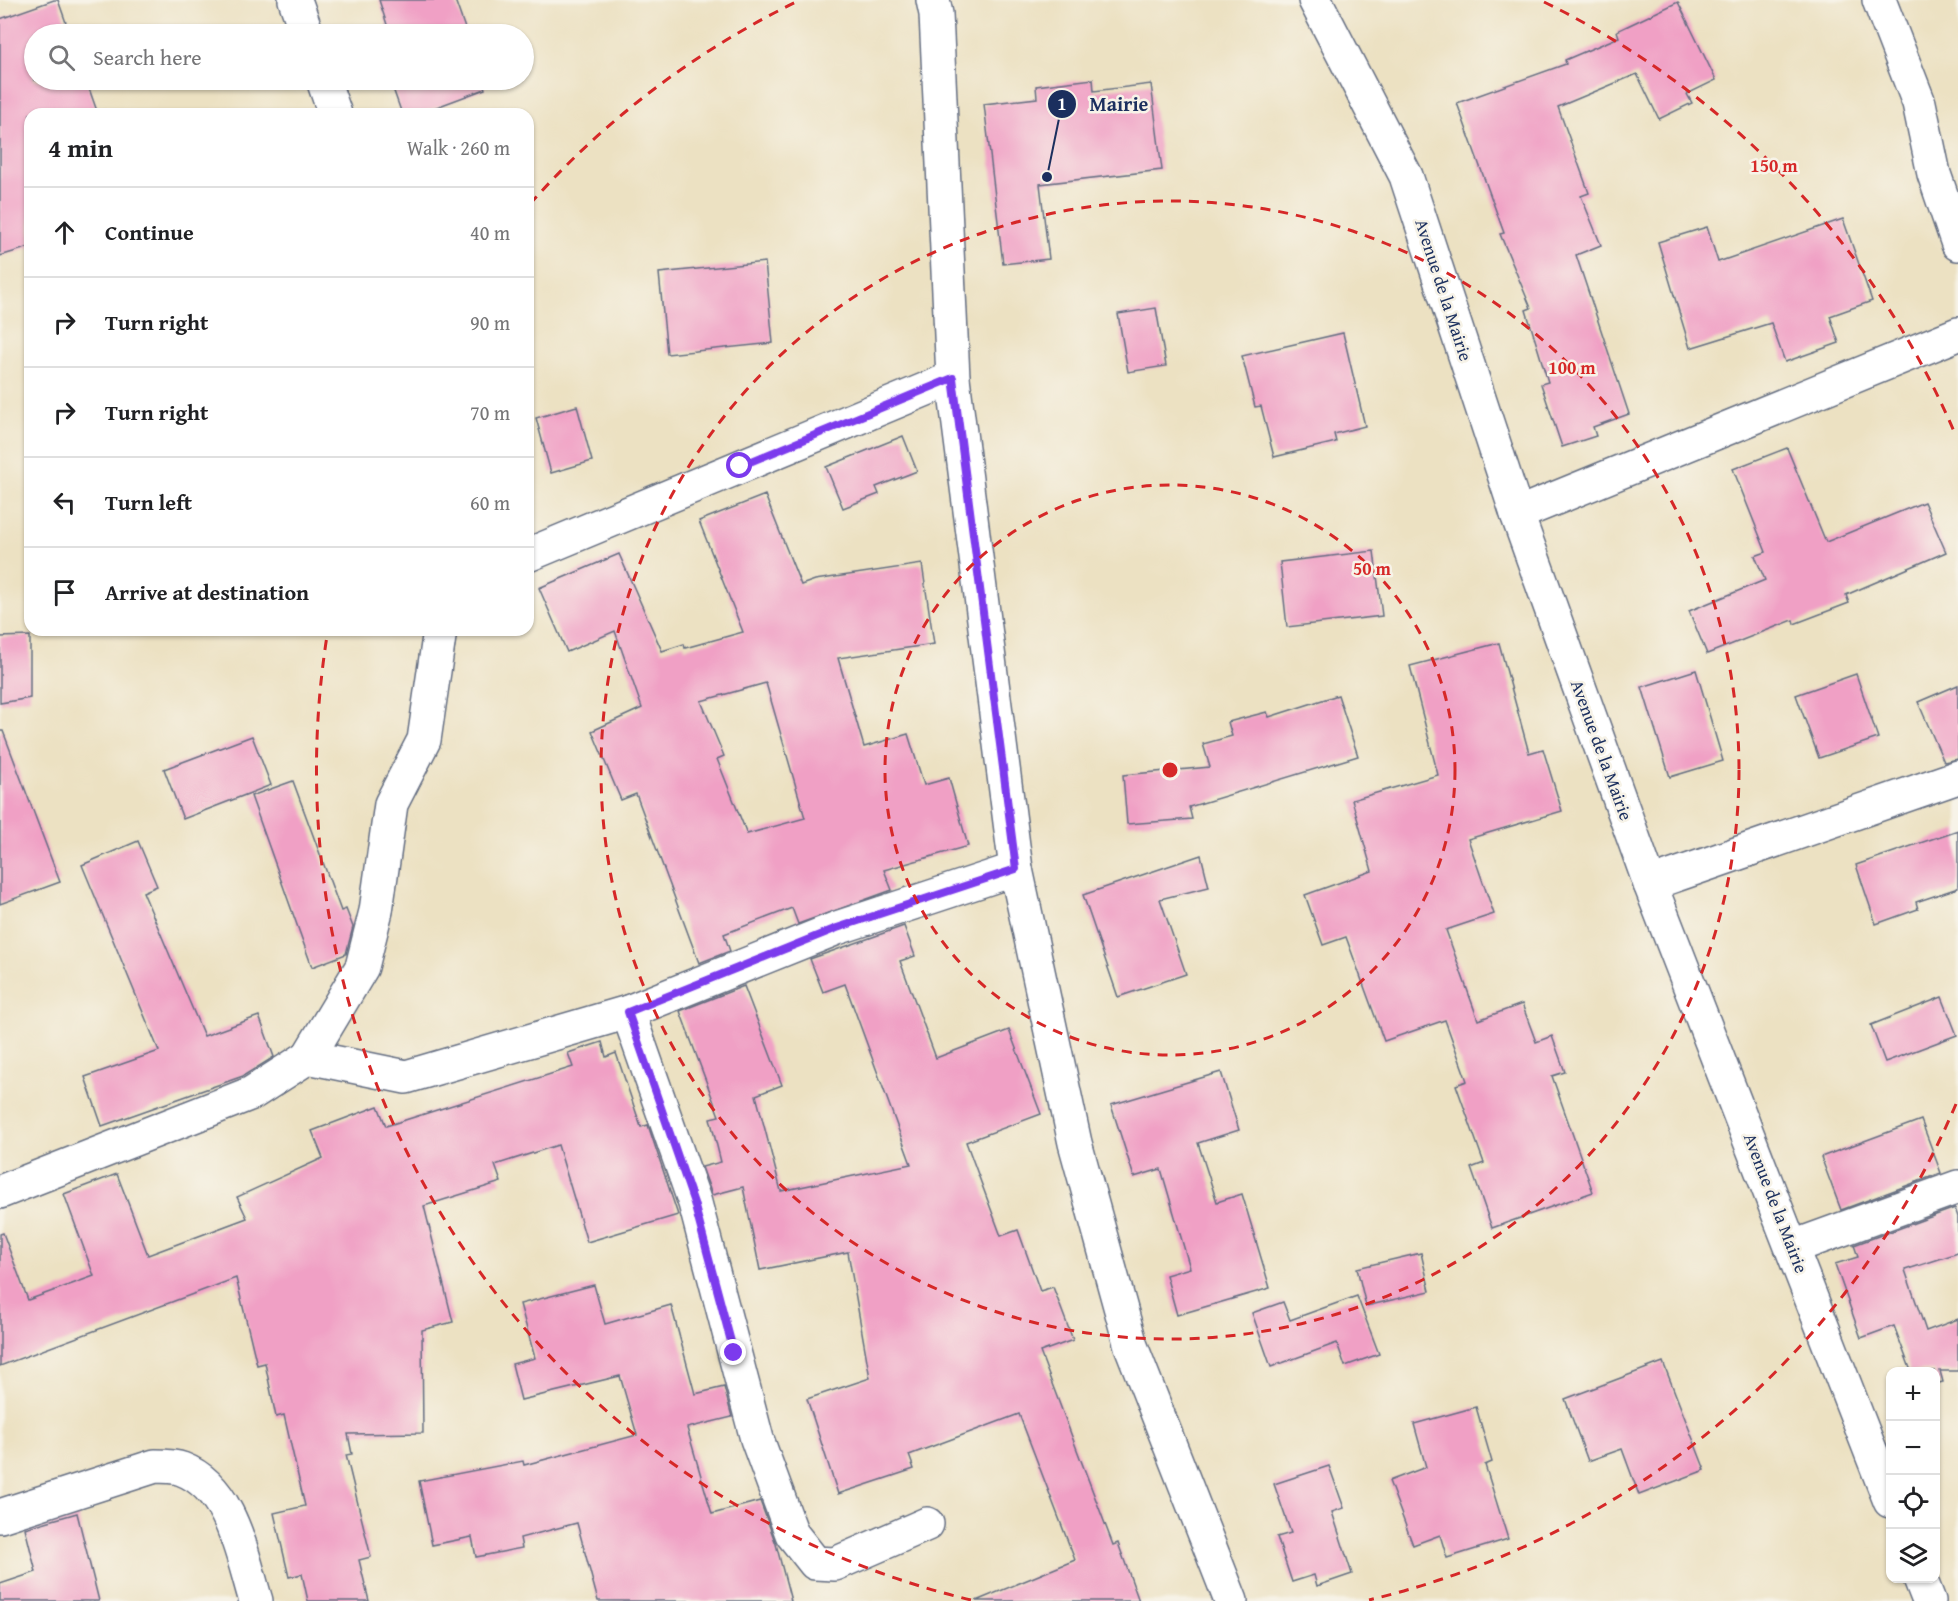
<!DOCTYPE html>
<html lang="en">
<head>
<meta charset="utf-8">
<style>
  body { margin:0; font-family:"Gentium Book Plus",serif; background:#f6f6f6; color:#202124 }
  .controls { position:absolute; right:18px; bottom:18px; display:grid; overflow:hidden; border-radius:12px; box-shadow:0 2px 4px #0004 }
  .controls button { width:54px; height:54px; display:grid; place-items:center; padding:0; border:0; border-bottom:2px solid #e0e0e0; background:#fff; color:#202124; font:30px sans-serif }
  .stop { position:absolute; width:18px; height:18px; margin:-14px; border:4px solid #7c3aed; border-radius:50%; background:#fff }
  .stop.end { background:#7c3aed; border-color:#fff; box-shadow:0 2px 6px #0008 }
  .list { margin:0; padding:0; list-style:none }
  h2 { display:flex; justify-content:space-between; align-items:center; height:78px; margin:0; padding:0 24px; font-size:26px }
  h2 small { font-size:20px; font-weight:400; color:#757577 }
  .list li { display:grid; grid-template-columns:39px 1fr auto; gap:18px; align-items:center; box-sizing:border-box; height:90px; padding:0 24px; border-top:2px solid #e0e0e0 }
  .list b { display:block; font-size:22px; white-space:nowrap }
  .list em { font-size:20px; font-style:normal; color:#757577 }
  .icon { flex:none; width:33px; height:33px; fill:none; stroke:currentColor; stroke-width:2; stroke-linecap:round; stroke-linejoin:round }
  .map { position:relative; flex:none; width:1958px; height:1601px; overflow:hidden }
  .search { position:absolute; background:#fff; box-shadow:0 2px 4px #0004; left:24px; top:24px; width:510px; height:66px; display:flex; align-items:center; gap:15px; box-sizing:border-box; padding:0 21px; border-radius:33px; color:#757577; font-size:22px }
  .panel { position:absolute; background:#fff; box-shadow:0 2px 4px #0004; left:24px; top:108px; width:510px; height:528px; border-radius:18px }
  .map>svg:first-child { display:block }
  .building { fill:#f0a0c5; fill-rule:evenodd }
  .lines { fill:none; stroke-linecap:round; stroke-linejoin:round }
  .minor-casing { stroke:#646d81; stroke-width:36 }
  .minor { stroke:#fff; stroke-width:33 }
  .route { stroke:#7c3aed; stroke-width:8 }
  .ring { fill:none; stroke:#d62828; stroke-width:3; stroke-dasharray:10 8 }
  .labels { text-anchor:middle; dominant-baseline:central; stroke-width:5; stroke-linejoin:round; paint-order:stroke }
  .street-label { font-size:18px; fill:#1b2f5e; stroke:#f7f3e8 }
  .centre { fill:#d62828; stroke:#f7f3e8; stroke-width:3 }
  .ring-label { font-size:18px; text-anchor:middle; font-weight:bold; fill:#d62828; stroke:#f7f3e8; stroke-width:5; stroke-linejoin:round; paint-order:stroke }
  .leader { fill:none; stroke:#1b2f5e; stroke-width:2 }
  .callout-dot { fill:#1b2f5e; stroke:#f7f3e8; stroke-width:2 }
  .mark-label { font-size:18px; text-anchor:middle; font-weight:bold; fill:#fff }
  .callout-label { font-size:20px; text-anchor:middle; font-weight:bold; fill:#1b2f5e; stroke:#f7f3e8; stroke-width:5; stroke-linejoin:round; paint-order:stroke }
</style>
</head>
<body>
<div class="map">
<svg width="1958" height="1601" viewBox="0 0 1958 1601">
  <rect width="100%" height="100%" fill="#f7f3e8"/>
  <filter id="ink" filterUnits="userSpaceOnUse"><feTurbulence type="fractalNoise" baseFrequency=".0167" numOctaves="2"/><feDisplacementMap in="SourceGraphic" scale="12" xChannelSelector="R" yChannelSelector="G"/><feConvolveMatrix kernelMatrix="1 2 1 2 8 2 1 2 1" color-interpolation-filters="sRGB"/></filter>
  <filter id="wash" filterUnits="userSpaceOnUse"><feTurbulence type="fractalNoise" baseFrequency=".008" numOctaves="4" result="noise"/><feDisplacementMap in="SourceGraphic" scale="24" xChannelSelector="R" yChannelSelector="G"/><feGaussianBlur stdDeviation="1.35" result="paint"/><feColorMatrix in="noise" values="0 0 0 0 0 0 0 0 0 0 0 0 0 0 0 0 0 1.4 0 .05"/><feComposite in="paint" operator="in"/></filter>
  <g filter="url(#wash)">
    <rect width="100%" height="100%" fill="#ece1c2"/>
    <g id="blocks">
      <g class="building">
        <path d="M54 0H58L70 34H34V80H86L98 114H30V247L0 256V19Z"/>
        <path d="M379 0H455L467 34H390Z"/>
        <path d="M1678 2 1716 80 1687 94 1692 103 1659 119 1637 74 1558 107 1589 193 1581 196 1601 245 1576 255 1629 414 1593 427 1596 436 1562 447 1541 384 1548 382 1526 310 1531 308 1500 234 1504 233 1457 103 1566 64 1565 60 1619 37 1617 31Z"/>
        <path d="M1093 79 1094 91 1151 84 1162 170 1040 184 1049 259 1003 264 984 104 1037 98 1036 86Z"/>
        <path d="M390 80H482L485 89 418 114H402Z"/>
        <path d="M1843 219 1872 301 1830 316 1839 343 1785 362 1771 323 1690 348 1658 242 1707 227 1718 262Z"/>
        <path d="M765 262 773 343 667 354 659 273Z"/>
        <path d="M1156 308 1166 366 1128 372 1118 314Z"/>
        <path d="M1343 333 1365 426 1334 434 1336 442 1274 457 1261 406 1255 407 1242 356Z"/>
        <path d="M577 406 592 461 551 473 536 418Z"/>
        <path d="M903 436 917 471 876 487 879 494 843 508 826 467Z"/>
        <path d="M1787 448 1826 542 1924 502 1946 552 1846 595 1849 603 1794 624 1793 620 1707 654 1689 611 1765 580 1755 556 1766 552 1733 469Z"/>
        <path d="M765 495 801 585 815 580 922 564 934 644 838 658 864 747 908 734 924 785 949 778 968 846 884 870 892 890 798 924 792 908 724 934 730 951 699 963 636 794 621 800 592 731 642 708 615 631 567 652 539 588 619 554 662 651 684 644 685 648 743 632 699 521ZM766 683 805 818 747 834 717 759 724 756 701 701Z"/>
        <path d="M1374 551 1382 616 1287 627 1280 562Z"/>
        <path d="M30 636V698L0 703V637Z"/>
        <path d="M1499 643 1529 753 1543 749 1562 811 1468 839 1494 914 1446 930 1478 1020 1522 1004 1536 1042 1552 1036 1565 1072 1552 1076 1593 1192 1492 1228 1471 1168 1484 1163 1456 1085 1467 1081 1445 1020 1384 1041 1346 937 1323 945 1305 895 1372 871 1352 800 1438 775 1410 666Z"/>
        <path d="M1696 670 1723 761 1670 777 1642 687Z"/>
        <path d="M1856 674 1878 738 1819 758 1796 695Z"/>
        <path d="M1958 685V759L1944 762 1918 702Z"/>
        <path d="M1338 695 1358 756 1189 807 1192 819 1127 824 1123 775 1210 767 1203 744 1232 736 1228 722 1267 712 1269 717Z"/>
        <path d="M0 731H3L60 882 0 904Z"/>
        <path d="M252 736 271 785 183 819 164 769Z"/>
        <path d="M293 781 341 911 346 909 353 927 346 954 312 967 251 796Z"/>
        <path d="M1958 830V888L1916 902 1918 909 1876 924 1856 865Z"/>
        <path d="M138 841 157 886 143 892 204 1036 259 1016 274 1057 243 1076 102 1126 85 1077 159 1051 82 865Z"/>
        <path d="M1201 855 1209 887 1160 899 1186 974 1118 997 1083 895Z"/>
        <path d="M904 926 915 956 900 961 936 1058 1009 1030 1041 1114 966 1142 1001 1236 1018 1230 1040 1291 1053 1287 1073 1340 1040 1352 1113 1545 1118 1543 1139 1601H976L1075 1560 1019 1414 909 1455 914 1469 838 1494 807 1399 870 1378 848 1252 760 1270 743 1187 712 1195 702 1167 721 1162 710 1118 719 1116 680 1011 744 986 782 1085 756 1095 781 1191 911 1164 845 984 823 992 810 959Z"/>
        <path d="M1942 997 1957 1035 1885 1062 1871 1025Z"/>
        <path d="M602 1042 606 1057 616 1053 641 1127 648 1125 678 1215 587 1242 558 1145 495 1165 501 1182 424 1206 453 1322 422 1330 423 1433 348 1434 352 1454 346 1455 371 1557 359 1560 369 1601H308L302 1574 289 1577 274 1513 305 1506 284 1415 276 1417 265 1363 257 1365 236 1278 0 1366V1234L3 1233 28 1300 94 1276 64 1194 117 1174 148 1255 247 1218 237 1197 323 1158 312 1131 378 1106 386 1126 573 1067 568 1053Z"/>
        <path d="M1221 1072 1239 1130 1198 1143 1217 1202 1242 1194 1270 1288 1177 1315 1166 1275 1190 1268 1161 1169 1134 1177 1111 1105Z"/>
        <path d="M1921 1120 1941 1173 1841 1210 1821 1157Z"/>
        <path d="M1955 1208 1958 1217V1253L1905 1270 1926 1331 1958 1319V1371H1940L1943 1382 1935 1384V1371H1911L1894 1326 1861 1338 1835 1264 1858 1257 1854 1245Z"/>
        <path d="M1421 1253 1430 1291 1366 1306 1357 1268Z"/>
        <path d="M594 1285 605 1324 671 1305 695 1394 724 1387 732 1417 687 1428 712 1514 760 1501 776 1544 791 1601H598L577 1523 520 1538 522 1548 476 1557 472 1537 432 1545 419 1481 523 1461 524 1465 637 1435 620 1376 521 1400 512 1364 535 1358 520 1304Z"/>
        <path d="M1357 1296 1379 1354 1345 1366 1337 1343 1271 1367 1252 1313 1283 1302 1290 1320Z"/>
        <path d="M1663 1362 1705 1470 1639 1495 1622 1449 1588 1461 1565 1399Z"/>
        <path d="M1476 1407 1492 1462 1485 1465 1508 1539 1447 1558 1440 1535 1413 1545 1389 1481 1426 1467 1414 1424Z"/>
        <path d="M1329 1466 1344 1508 1332 1512 1352 1574 1317 1586 1314 1575 1292 1582 1277 1537 1291 1533 1274 1484Z"/>
        <path d="M77 1513 99 1601H0V1584L36 1572 25 1528Z"/>
      </g>
    </g>
  </g>
  <g filter="url(#ink)">
    <use href="#blocks" fill-opacity="0" stroke="#646d81" stroke-width="1.5"/>
    <g class="lines">
      <defs>
        <g id="minor">
          <path d="M295 0 307 34"/>
          <path d="M933 0 936 14 953 378 1016 869 1075 1143 1131 1346 1231 1601"/>
          <path d="M1315 0 1406 176 1517 514 1650 884 1890 1501"/>
          <path d="M1879 0 1919 103 1934 174 1958 244"/>
          <path d="M323 80 335 114"/>
          <path d="M1517 514 1958 334"/>
          <path d="M528 555 953 378"/>
          <path d="M1650 884 1958 777"/>
          <path d="M628 1012 695 1203 757 1439 792 1534 815 1563 835 1564 927 1524"/>
          <path d="M308 1057 362 967 376 911 391 804 424 740 440 630"/>
          <path d="M0 1192 252 1093 308 1057 406 1077 628 1012 837 928 1016 869"/>
          <path d="M1793 1247 1958 1187"/>
          <path d="M0 1516 155 1466C164 1466 174 1466 182 1469 232 1488 242 1556 256 1601"/>
          <path d="M1920 1578 1929 1601"/>
        </g>
      </defs>
      <use href="#minor" class="minor-casing"/>
      <use href="#minor" class="minor"/>
    </g>
  </g>
  <g class="lines" filter="url(#ink)">
    <path class="route" d="M734 1353 694 1203 628 1012 837 928 1016 869 953 378 740 466"/>
  </g>
  <g class="ring">
    <circle cx="1170" cy="770" r="285"/>
    <circle cx="1170" cy="770" r="569"/>
    <path d="M1956 1104A854 854 0 0 1 1369 1600M971 1600A854 854 0 0 1 327 636M530 204A854 854 0 0 1 796 2M1544 2A854 854 0 0 1 1956 436"/>
  </g>
  <g class="labels">
    <g class="street-label">
      <text transform="translate(1444 290) rotate(72)">Avenue de la Mairie</text>
      <text transform="translate(1602 750) rotate(70)">Avenue de la Mairie</text>
      <text transform="translate(1776 1203) rotate(69)">Avenue de la Mairie</text>
    </g>
  </g>
  <circle cx="1170" cy="770" r="9" class="centre"/>
  <g class="ring-label">
    <text x="1774" y="172">150 m</text>
    <text x="1572" y="374">100 m</text>
    <text x="1372" y="575">50 m</text>
  </g>
  <path class="leader" d="M1047 177L1062 104"/>
  <g class="callout-dot">
    <circle cx="1047" cy="177" r="6"/>
    <circle cx="1062" cy="104" r="15"/>
  </g>
  <g class="mark-label">
    <text x="1062" y="110">1</text>
  </g>
  <g class="callout-label">
    <text x="1119" y="111">Mairie</text>
  </g>
</svg>
<div class="controls">
<button>+</button>
<button>−</button>
<button><svg class="icon" aria-label="locate" viewBox="0 0 24 24"><circle cx="12" cy="12" r="6"/><path d="M12 2v4M12 18v4M2 12h4M18 12h4"/></svg></button>
<button><svg class="icon" aria-label="layers" viewBox="0 0 24 24"><path d="M12 4l9 5-9 5-9-5zM3 14l9 5 9-5"/></svg></button>
</div>
<div class="stop" style="left:740px;top:466px"></div>
<div class="stop end" style="left:734px;top:1353px"></div>
<div class="search"><svg class="icon" aria-label="search" viewBox="0 0 24 24"><circle cx="10" cy="10" r="6"/><path d="M15 15l6 6"/></svg>Search here</div>
<section class="panel">
<h2>4 min<small>Walk · 260 m</small></h2>
<ul class="list">
<li><svg class="icon" aria-label="ahead" viewBox="0 0 24 24"><path d="M12 20V5M6 11l6-6 6 6"/></svg><div><b>Continue</b></div><em>40 m</em></li>
<li><svg class="icon" aria-label="right" viewBox="0 0 24 24"><path d="M7 20v-9h11M14 6l5 5-5 5"/></svg><div><b>Turn right</b></div><em>90 m</em></li>
<li><svg class="icon" aria-label="right" viewBox="0 0 24 24"><path d="M7 20v-9h11M14 6l5 5-5 5"/></svg><div><b>Turn right</b></div><em>70 m</em></li>
<li><svg class="icon" aria-label="left" viewBox="0 0 24 24"><path d="M17 20v-9H6M10 6l-5 5 5 5"/></svg><div><b>Turn left</b></div><em>60 m</em></li>
<li><svg class="icon" aria-label="arrive" viewBox="0 0 24 24"><path d="M6 21V4h12l-3 4 3 4H6"/></svg><div><b>Arrive at destination</b></div></li>
</ul>
</section>
</div>
</body>
</html>
